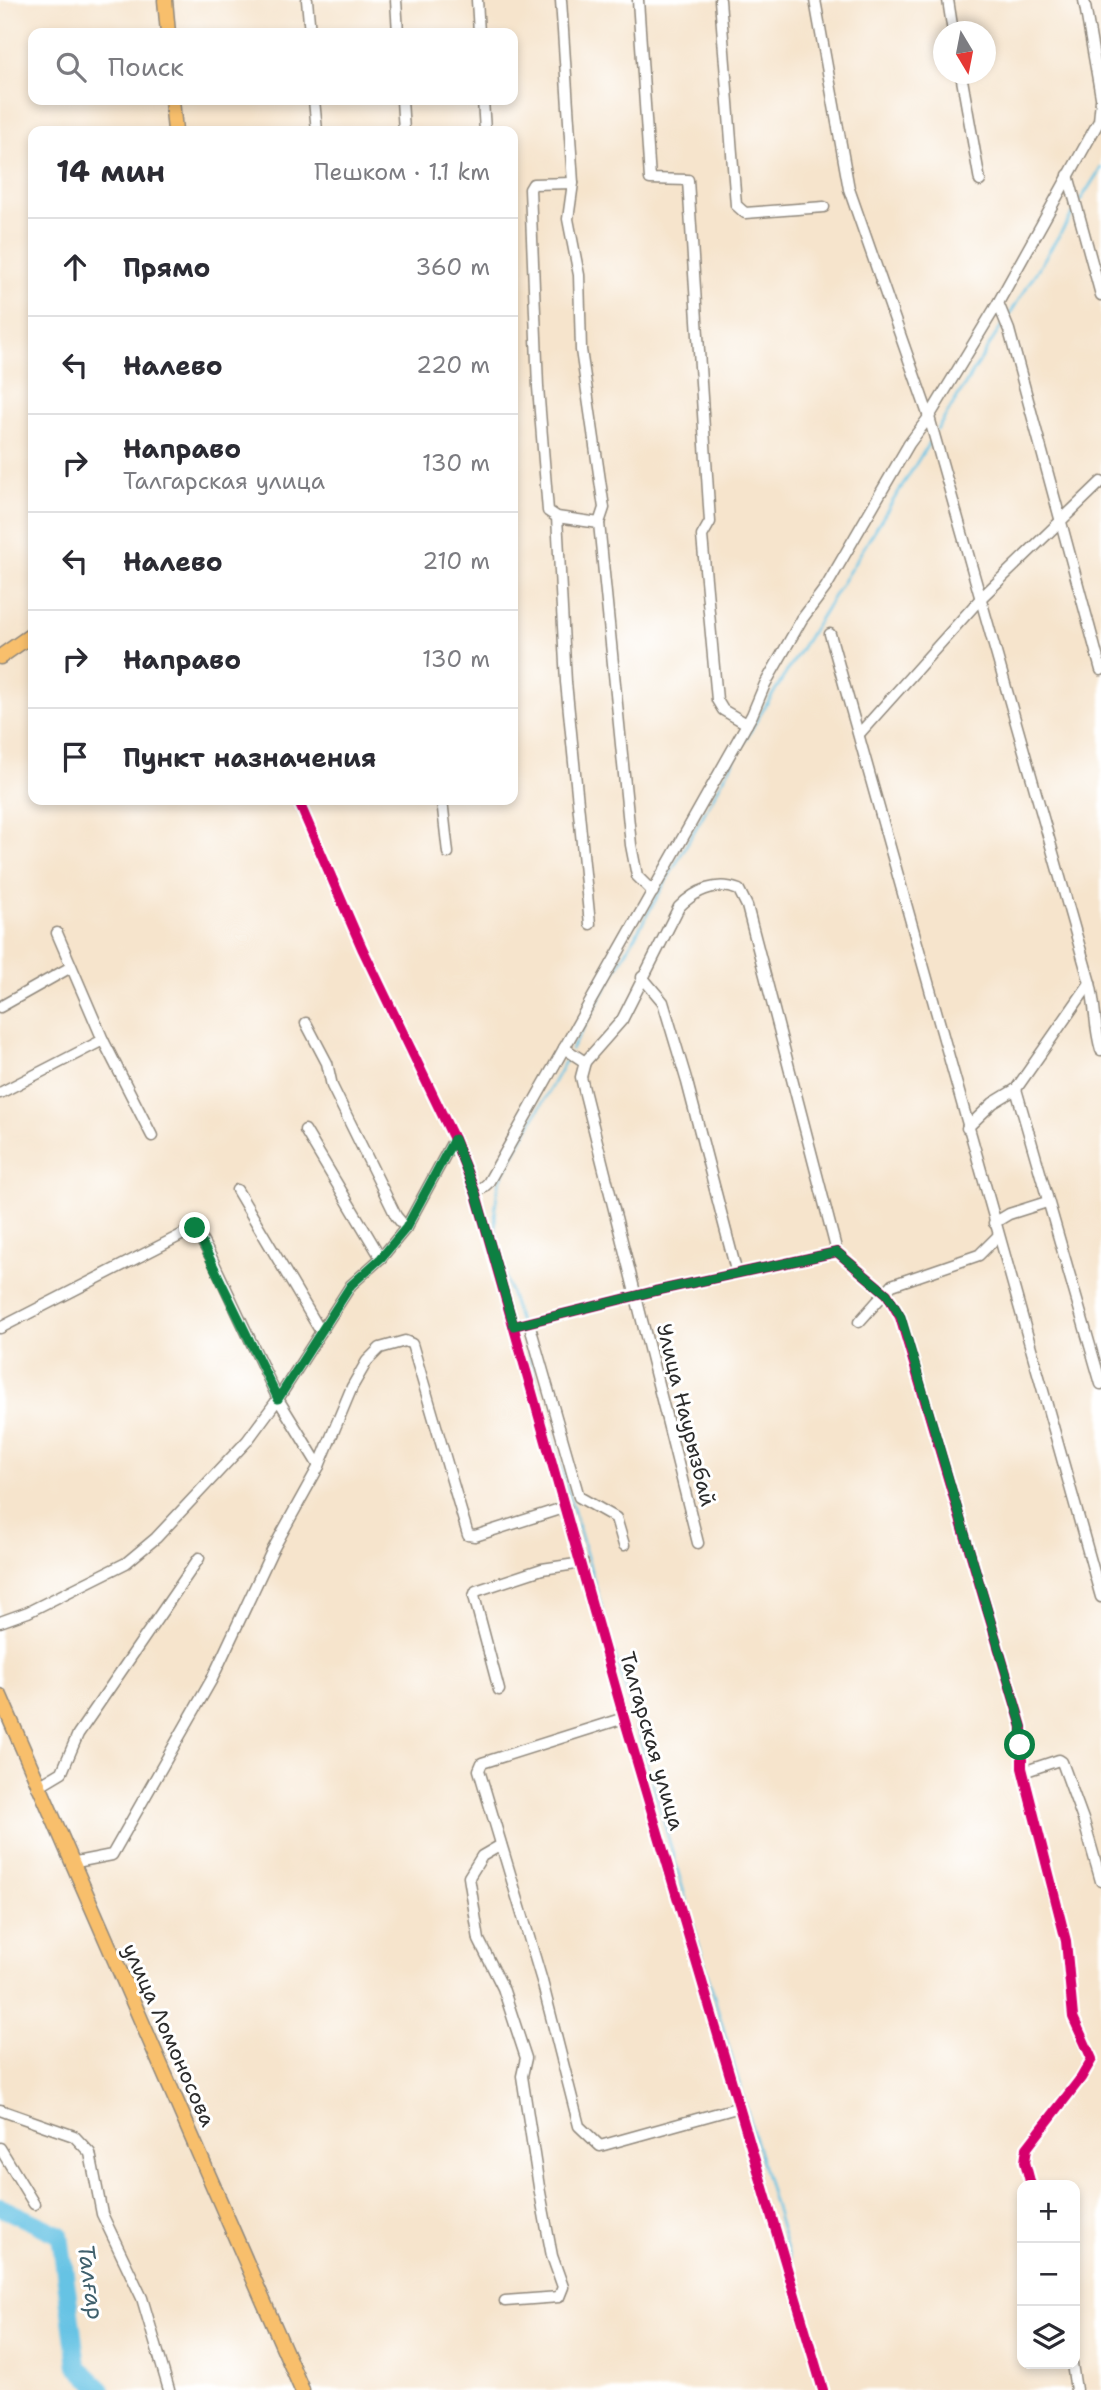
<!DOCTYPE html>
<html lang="ru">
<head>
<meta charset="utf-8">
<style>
  body { margin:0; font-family:"Shantell Sans",sans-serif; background:#f7f7f7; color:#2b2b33 }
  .controls { position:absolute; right:21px; bottom:21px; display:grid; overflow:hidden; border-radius:14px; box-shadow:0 4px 10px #0003 }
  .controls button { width:63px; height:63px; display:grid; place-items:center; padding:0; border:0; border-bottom:2px solid #e1e1e2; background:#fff; color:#2b2b33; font:35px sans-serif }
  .compass { position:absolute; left:933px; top:21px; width:63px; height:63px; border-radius:50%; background:#fff; box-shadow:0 4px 10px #0003; rotate:170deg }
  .stop { position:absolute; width:21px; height:21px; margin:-16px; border:5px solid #0b8043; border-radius:50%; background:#fff }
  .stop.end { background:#0b8043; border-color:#fff; box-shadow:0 2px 7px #0008 }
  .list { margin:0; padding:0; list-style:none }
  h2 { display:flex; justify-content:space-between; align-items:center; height:91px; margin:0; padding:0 28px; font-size:30px }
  h2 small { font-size:23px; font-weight:400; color:#7c7c81 }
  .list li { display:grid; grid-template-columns:46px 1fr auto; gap:21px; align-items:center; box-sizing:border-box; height:98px; padding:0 28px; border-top:2px solid #e1e1e2 }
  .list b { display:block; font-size:26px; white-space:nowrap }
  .list p { margin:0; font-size:23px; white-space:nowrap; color:#7c7c81 }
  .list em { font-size:23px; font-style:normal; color:#7c7c81 }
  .icon { flex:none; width:38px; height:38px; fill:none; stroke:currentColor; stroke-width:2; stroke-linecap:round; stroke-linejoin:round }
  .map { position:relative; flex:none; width:1101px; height:2390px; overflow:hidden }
  .search { position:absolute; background:#fff; box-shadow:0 4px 10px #0003; left:28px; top:28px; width:490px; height:77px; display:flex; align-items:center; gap:18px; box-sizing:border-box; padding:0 24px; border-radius:14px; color:#7c7c81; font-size:26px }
  .panel { position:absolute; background:#fff; box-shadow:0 4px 10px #0003; left:28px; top:126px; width:490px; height:679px; border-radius:14px }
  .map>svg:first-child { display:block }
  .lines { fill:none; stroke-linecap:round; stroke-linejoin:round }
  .stream { stroke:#66c3e4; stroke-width:2.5 }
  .river { stroke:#66c3e4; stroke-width:18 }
  .minor-casing { stroke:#90887c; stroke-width:13 }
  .major-casing { stroke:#90887c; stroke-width:17 }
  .minor { stroke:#fff; stroke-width:10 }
  .major { stroke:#f8bf6c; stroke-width:14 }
  .cycleway-casing { stroke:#fff; stroke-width:15 }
  .cycleway { stroke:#d6006c; stroke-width:10 }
  .route { stroke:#0b8043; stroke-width:9 }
  .labels { text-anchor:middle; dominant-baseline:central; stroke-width:6; stroke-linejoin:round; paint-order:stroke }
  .street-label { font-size:21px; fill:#2b2b2b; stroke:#fff }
  .water-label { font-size:23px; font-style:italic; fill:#40606c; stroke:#fff }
</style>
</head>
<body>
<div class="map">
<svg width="1101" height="2390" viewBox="0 0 1101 2390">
  <rect width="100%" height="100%" fill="#fff"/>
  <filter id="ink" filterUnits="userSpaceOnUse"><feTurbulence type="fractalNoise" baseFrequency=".0143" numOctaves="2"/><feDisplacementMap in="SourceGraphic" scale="14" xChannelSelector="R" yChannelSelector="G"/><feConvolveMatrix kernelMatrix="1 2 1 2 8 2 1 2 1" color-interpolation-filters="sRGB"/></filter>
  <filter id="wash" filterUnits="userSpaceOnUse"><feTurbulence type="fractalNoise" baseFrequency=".00686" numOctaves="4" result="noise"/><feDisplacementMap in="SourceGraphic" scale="28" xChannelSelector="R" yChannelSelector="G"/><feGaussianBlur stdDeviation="1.57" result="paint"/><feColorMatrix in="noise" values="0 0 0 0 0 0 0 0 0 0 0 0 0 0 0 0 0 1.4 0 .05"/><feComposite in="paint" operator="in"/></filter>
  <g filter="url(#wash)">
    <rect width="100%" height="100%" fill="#f6e4cc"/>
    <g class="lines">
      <g class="stream">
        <path d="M1080 201 1101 168"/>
        <path d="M1008 317 1073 213"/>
        <path d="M937 430 1002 325"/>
        <path d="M571 1050 755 723 932 438"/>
        <path d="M519 1322C505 1272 486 1232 500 1180L568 1056"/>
        <path d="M521 1328 793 2270"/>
      </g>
      <path class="river" d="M0 2207 60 2235 77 2366 102 2390"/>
    </g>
  </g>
  <g filter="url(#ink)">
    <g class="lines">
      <defs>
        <g id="minor">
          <path d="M307 0 310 33"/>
          <path d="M396 0 398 33"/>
          <path d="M477 0 479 33"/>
          <path d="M561 0 573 183 568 219 579 275 581 350 604 508 599 523 631 845 637 876 653 892"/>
          <path d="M638 0 650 179 688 180 710 522 702 536 717 700 723 710 747 724"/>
          <path d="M720 0 736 205 745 213 824 207"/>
          <path d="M815 0 849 189 929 417 1090 983C1096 1006 1094 1027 1101 1050"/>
          <path d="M948 0 953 32"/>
          <path d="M1084 0 1101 97"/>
          <path d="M961 74 980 181"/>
          <path d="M314 100 317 131"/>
          <path d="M402 100 404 131"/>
          <path d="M483 100 485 131"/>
          <path d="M1068 175 1101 295"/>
          <path d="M573 183 533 184 530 189 538 387 548 511 557 517 599 523"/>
          <path d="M998 303 1009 330 1101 670"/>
          <path d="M557 517 566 682 590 924"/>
          <path d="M830 634 1101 1597"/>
          <path d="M859 734 981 598 1101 482"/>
          <path d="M298 800 362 948 454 1139 476 1194 624 1718 823 2390"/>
          <path d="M442 800 448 853"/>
          <path d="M642 977 663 1002 687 1082 737 1274"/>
          <path d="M1090 983 1016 1089 1101 1384"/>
          <path d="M0 1007 71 967"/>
          <path d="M306 1023 327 1063 332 1086 396 1216 406 1228"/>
          <path d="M103 1040 152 1136"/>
          <path d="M564 1048 585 1062 581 1077 585 1094 698 1543"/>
          <path d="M585 1062 622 1020 679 907C696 890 717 881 739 890L747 906 837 1252"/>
          <path d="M0 1093 103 1040 57 933"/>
          <path d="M967 1128 993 1103 1016 1089"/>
          <path d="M305 1130 381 1258"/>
          <path d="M237 1190 321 1332"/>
          <path d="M476 1194 488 1183 752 715 765 684 802 619 826 587 909 444 929 417 998 303 1099 121 1101 100"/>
          <path d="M994 1223 1009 1214 1047 1202"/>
          <path d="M859 1322 892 1285 979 1255 998 1236"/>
          <path d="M529 1323 579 1497 616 1518 624 1545"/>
          <path d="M514 1326 655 1291 837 1252 887 1294 900 1317 1022 1727V1768L1066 1941 1073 2017 1092 2059 1081 2078 1027 2148 1025 2162 1031 2185"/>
          <path d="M0 1328 195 1228 212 1259 278 1399 351 1285 381 1258 406 1228 454 1139"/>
          <path d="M0 1622 28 1612 126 1563 156 1538 247 1441 278 1399 319 1466"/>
          <path d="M499 1690 474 1596 476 1591 542 1569 583 1563"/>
          <path d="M624 1718 482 1763 479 1770 542 1981 579 2126 600 2146 740 2107"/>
          <path d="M1023 1772 1059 1760 1062 1762 1084 1822 1101 1881"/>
          <path d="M37 1787 62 1772 78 1734 199 1558"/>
          <path d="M501 1845 482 1856 469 1877 479 1940 503 1988 526 2058 522 2076 539 2187 552 2256 563 2287 559 2297 505 2301"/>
          <path d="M71 1863 112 1855 212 1679 272 1551 319 1466 352 1387 367 1361 380 1348 405 1341 412 1344 468 1535 475 1536 566 1507"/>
          <path d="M0 2110 74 2136 90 2153 102 2214 142 2298 169 2390"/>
          <path d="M0 2148 34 2204"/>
          <path d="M1072 2364 1076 2390"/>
        </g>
        <g id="major">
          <path d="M165 0 168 33"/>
          <path d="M172 100 175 131"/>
          <path d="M0 657 33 634"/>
          <path d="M0 1696 302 2390"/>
        </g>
      </defs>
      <use href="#minor" class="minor-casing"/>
      <use href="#major" class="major-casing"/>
      <use href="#minor" class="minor"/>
      <use href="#major" class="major"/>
      <defs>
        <g id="cycleway">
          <path d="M298 800 362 948 454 1139 476 1194 624 1718 823 2390"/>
          <path d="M514 1326 655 1291 837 1252 887 1294 900 1317 1022 1727V1768L1066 1941 1073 2017 1092 2059 1081 2078 1027 2148 1025 2162 1031 2185"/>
        </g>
      </defs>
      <use href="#cycleway" class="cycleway-casing"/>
      <use href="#cycleway" class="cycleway"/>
    </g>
  </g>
  <g class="lines" filter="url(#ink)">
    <path class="route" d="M195 1228 278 1399 351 1285 381 1258 406 1228 454 1139 476 1194 514 1326 655 1291 837 1252 887 1294 901 1317 1022 1727 1020 1745"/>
  </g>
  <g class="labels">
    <g class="street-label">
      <text transform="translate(686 1415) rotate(76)">Улица Наурызбай</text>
      <text transform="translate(652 1741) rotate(74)">Талгарская улица</text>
      <text transform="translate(169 2035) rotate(66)">улица Ломоносова</text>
    </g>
    <g class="water-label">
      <text transform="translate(91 2282) rotate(82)">Талғар</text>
    </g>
  </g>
</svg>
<div class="controls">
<button>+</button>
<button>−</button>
<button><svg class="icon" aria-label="layers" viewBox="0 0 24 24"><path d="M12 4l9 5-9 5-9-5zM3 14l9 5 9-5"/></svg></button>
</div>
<svg class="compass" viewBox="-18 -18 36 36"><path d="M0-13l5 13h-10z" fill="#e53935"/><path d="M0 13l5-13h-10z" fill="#7c7c81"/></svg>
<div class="stop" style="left:1020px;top:1745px"></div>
<div class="stop end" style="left:195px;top:1228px"></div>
<div class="search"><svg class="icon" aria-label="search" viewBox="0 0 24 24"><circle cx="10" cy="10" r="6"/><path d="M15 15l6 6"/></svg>Поиск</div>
<section class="panel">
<h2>14 мин<small>Пешком · 1.1 km</small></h2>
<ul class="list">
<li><svg class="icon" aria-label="ahead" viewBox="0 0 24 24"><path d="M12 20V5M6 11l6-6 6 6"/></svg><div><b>Прямо</b></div><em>360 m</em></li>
<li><svg class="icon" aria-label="left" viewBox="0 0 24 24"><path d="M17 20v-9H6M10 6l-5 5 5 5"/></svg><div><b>Налево</b></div><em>220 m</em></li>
<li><svg class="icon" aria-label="right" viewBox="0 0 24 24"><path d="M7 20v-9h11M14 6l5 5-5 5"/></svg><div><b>Направо</b><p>Талгарская улица</p></div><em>130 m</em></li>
<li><svg class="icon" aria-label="left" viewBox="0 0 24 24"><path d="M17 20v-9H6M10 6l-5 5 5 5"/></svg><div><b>Налево</b></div><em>210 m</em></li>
<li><svg class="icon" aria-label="right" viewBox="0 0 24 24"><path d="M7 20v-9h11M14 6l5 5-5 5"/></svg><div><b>Направо</b></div><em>130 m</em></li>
<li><svg class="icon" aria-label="arrive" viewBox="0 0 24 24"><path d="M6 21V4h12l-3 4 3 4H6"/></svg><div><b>Пункт назначения</b></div></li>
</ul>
</section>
</div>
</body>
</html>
